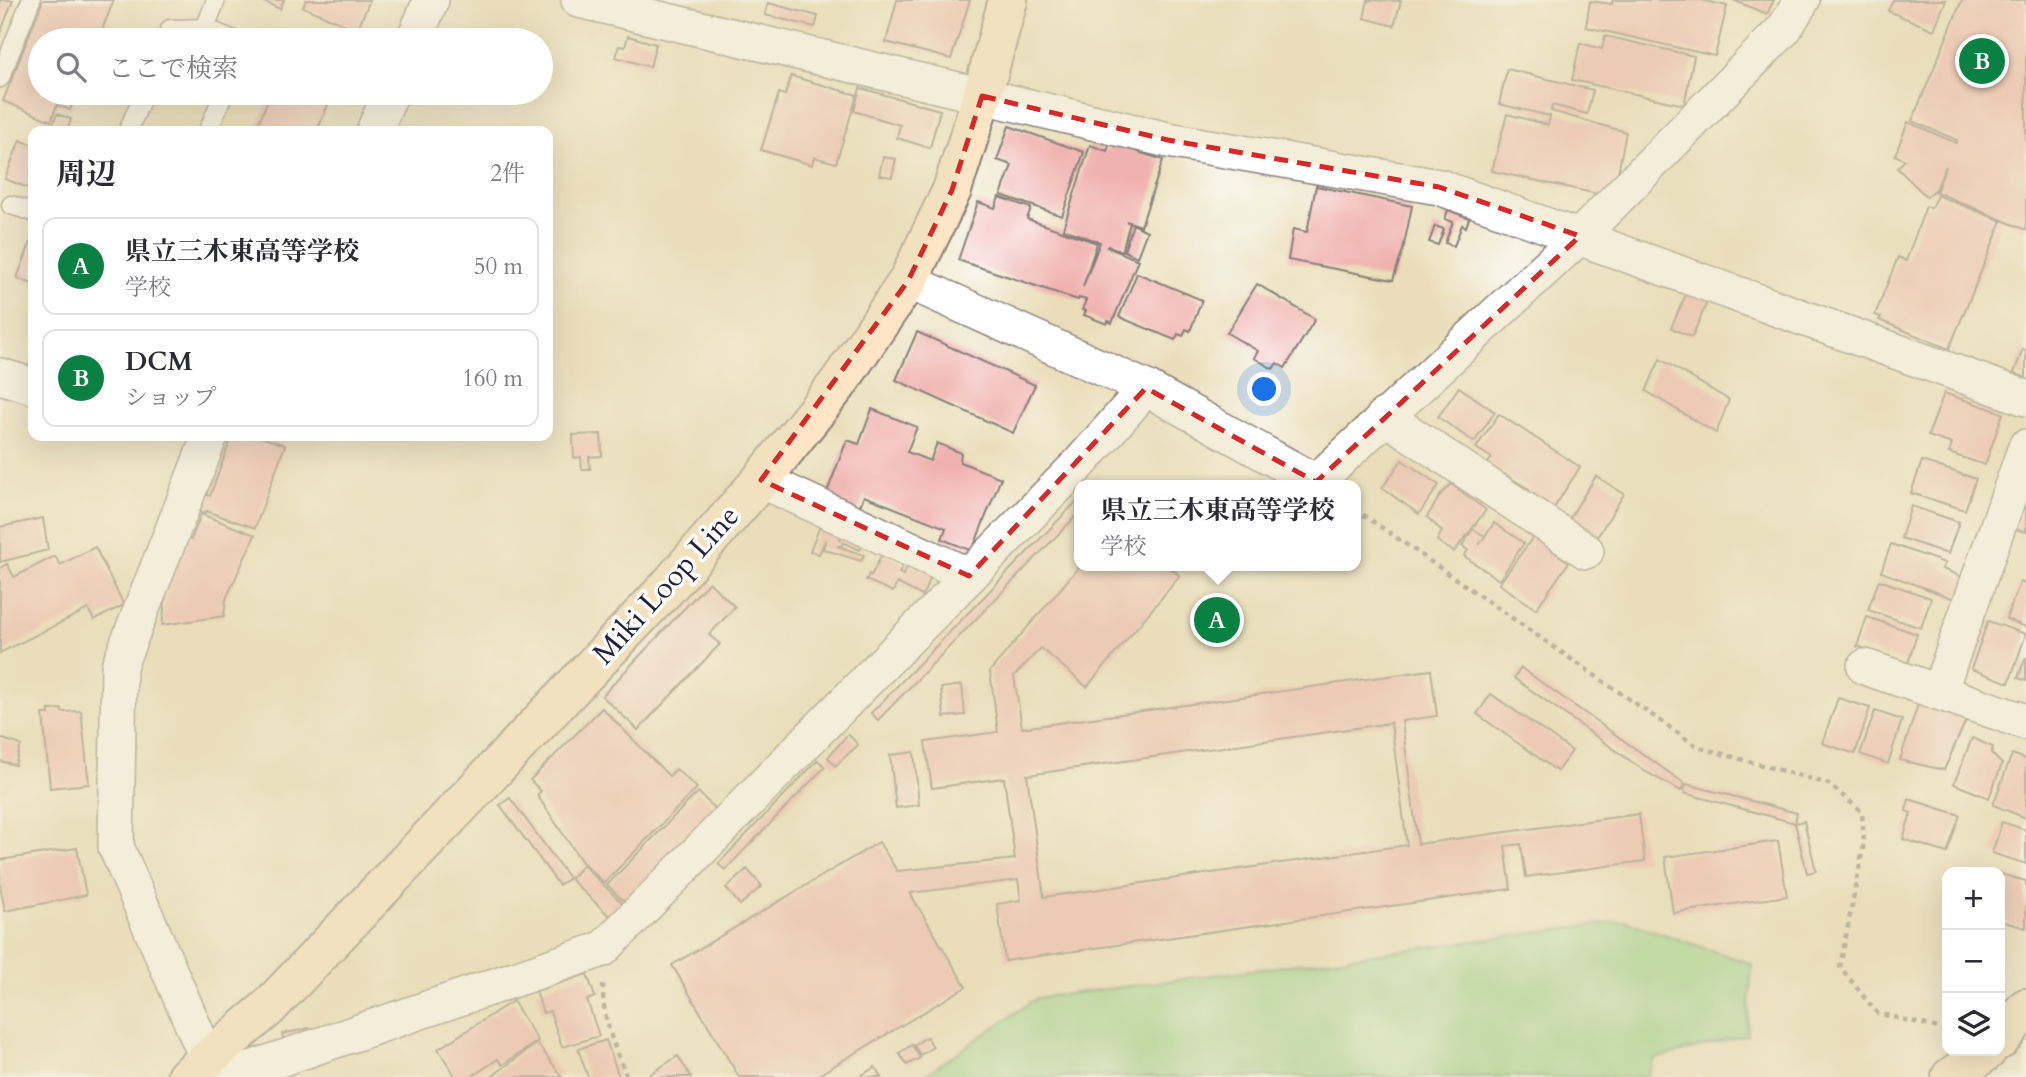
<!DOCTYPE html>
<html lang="ja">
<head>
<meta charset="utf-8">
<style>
  body { margin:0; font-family:Cardo,"Noto Serif JP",serif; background:#f2f2f3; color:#2b2b33 }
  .controls { position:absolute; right:21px; bottom:21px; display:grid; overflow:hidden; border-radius:14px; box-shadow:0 7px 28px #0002 }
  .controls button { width:63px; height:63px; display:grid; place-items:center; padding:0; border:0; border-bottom:2px solid #e1e1e2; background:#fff; color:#2b2b33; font:35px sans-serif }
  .you { position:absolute; left:1265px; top:390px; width:24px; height:24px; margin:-18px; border:5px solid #fff; border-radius:50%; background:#1a73e8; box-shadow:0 0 0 10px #1a73e833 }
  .badge { display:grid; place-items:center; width:46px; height:46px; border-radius:50%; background:#0b8043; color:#fff; font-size:23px; font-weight:700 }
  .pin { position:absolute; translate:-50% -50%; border:4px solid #fff; box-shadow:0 2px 7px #0006 }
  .popup { position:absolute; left:1074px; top:480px; width:287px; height:91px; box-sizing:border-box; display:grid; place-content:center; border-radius:14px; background:#fff; filter:drop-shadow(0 2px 5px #0005); font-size:23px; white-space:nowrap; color:#7c7c81 }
  .popup b { font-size:26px; color:#2b2b33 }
  .popup::after { content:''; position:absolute; left:50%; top:100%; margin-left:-14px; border:14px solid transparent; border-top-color:#fff }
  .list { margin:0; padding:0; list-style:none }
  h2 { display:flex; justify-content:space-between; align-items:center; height:91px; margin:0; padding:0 28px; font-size:30px }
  h2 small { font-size:23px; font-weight:400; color:#7c7c81 }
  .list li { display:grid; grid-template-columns:46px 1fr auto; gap:21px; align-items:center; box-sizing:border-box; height:98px; margin:0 14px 14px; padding:0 14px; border:2px solid #e1e1e2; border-radius:14px }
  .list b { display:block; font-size:26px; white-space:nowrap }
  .list p { margin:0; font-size:23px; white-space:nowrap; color:#7c7c81 }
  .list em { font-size:23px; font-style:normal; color:#7c7c81 }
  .icon { flex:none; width:38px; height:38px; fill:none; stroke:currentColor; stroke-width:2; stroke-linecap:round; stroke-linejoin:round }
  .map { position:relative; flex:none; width:2026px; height:1077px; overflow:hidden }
  .search { position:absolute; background:#fff; box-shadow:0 7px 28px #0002; left:28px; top:28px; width:525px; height:77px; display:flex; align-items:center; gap:18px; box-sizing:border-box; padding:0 24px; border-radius:38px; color:#7c7c81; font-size:26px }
  .panel { position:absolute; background:#fff; box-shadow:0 7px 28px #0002; left:28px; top:126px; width:525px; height:315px; border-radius:14px }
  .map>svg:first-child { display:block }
  .green { fill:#90d289; stroke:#597a62; stroke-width:2 }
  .building { fill:#f0b2ae; fill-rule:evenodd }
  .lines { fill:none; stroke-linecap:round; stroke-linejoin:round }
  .lane-casing { stroke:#86807a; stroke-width:21 }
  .street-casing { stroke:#86807a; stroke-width:38 }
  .secondary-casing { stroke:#86807a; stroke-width:42 }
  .path { stroke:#86807a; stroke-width:4.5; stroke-dasharray:5 5; stroke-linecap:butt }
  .lane { stroke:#fff; stroke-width:18 }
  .street { stroke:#fff; stroke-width:35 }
  .secondary { stroke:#fde5c5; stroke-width:38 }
  .marked { fill:none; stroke:#d62828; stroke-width:5; stroke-dasharray:14 9; stroke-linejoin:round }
  .labels { text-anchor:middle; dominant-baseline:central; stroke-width:7; stroke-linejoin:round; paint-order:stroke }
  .street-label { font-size:30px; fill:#22223b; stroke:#fff }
</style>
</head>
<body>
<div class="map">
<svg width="2026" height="1077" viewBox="0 0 2026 1077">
  <rect width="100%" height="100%" fill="#fff"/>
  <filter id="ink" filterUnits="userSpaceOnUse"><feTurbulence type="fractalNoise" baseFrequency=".0143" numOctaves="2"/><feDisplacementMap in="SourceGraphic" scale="14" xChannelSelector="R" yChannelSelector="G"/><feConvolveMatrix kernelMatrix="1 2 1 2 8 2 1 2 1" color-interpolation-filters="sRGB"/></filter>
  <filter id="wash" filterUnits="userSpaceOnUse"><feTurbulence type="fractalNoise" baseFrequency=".00686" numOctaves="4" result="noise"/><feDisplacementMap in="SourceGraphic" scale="28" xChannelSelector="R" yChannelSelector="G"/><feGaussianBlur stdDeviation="1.57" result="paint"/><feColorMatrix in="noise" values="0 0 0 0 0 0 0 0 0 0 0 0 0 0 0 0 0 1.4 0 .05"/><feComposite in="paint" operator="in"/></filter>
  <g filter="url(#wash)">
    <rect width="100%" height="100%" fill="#eadeba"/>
    <path class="green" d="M1625 921 1752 964 1747 1035 1654 1059 1647 1077H922L1037 998Z"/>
    <g id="blocks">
      <g class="building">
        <path d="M0 0H13L0 34Z"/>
        <path d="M43 0H114L98 40H40V93H77L70 110 57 105 51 121 3 101Z"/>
        <path d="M260 0H284L280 9Z"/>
        <path d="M306 0H370L357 30 303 7Z"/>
        <path d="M897 0H970L951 59 886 42Z"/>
        <path d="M1368 0 1401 1 1394 26 1364 18Z"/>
        <path d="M1613 0H1701L1727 6 1715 56 1586 27 1590 1 1612 4Z"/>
        <path d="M1733 0H1774L1767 14Z"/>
        <path d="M1893 0H1946L1934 30 1888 11Z"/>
        <path d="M1962 0H2026V230L1936 192 1946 166 1936 189 1927 197 1897 168 1905 160 1895 155 1908 122 1956 143 1957 140 1912 121Z"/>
        <path d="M768 3 818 16 815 27 765 15Z"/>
        <path d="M628 36 656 44 650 67 616 57 619 46 625 47Z"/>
        <path d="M1605 36 1694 56 1684 105 1572 80 1580 43 1602 49Z"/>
        <path d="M1507 69 1593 90 1587 114 1552 105 1551 111 1626 132 1616 183 1602 195 1492 171 1507 114 1548 125 1550 116 1499 104Z"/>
        <path d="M791 76 857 95 836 163 814 157 812 165 761 150 779 93 785 95Z"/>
        <path d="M860 88 940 110 930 148 897 138 900 125 854 111Z"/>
        <path d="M271 93H333L317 131H255Z"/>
        <path d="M57 114 71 119 67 131 51 129Z"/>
        <path d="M1009 126 1084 152 1062 216 1001 195 1012 165 997 160Z"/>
        <path d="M20 140 33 145V190L5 179Z"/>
        <path d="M1110 143 1163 160 1141 226 1126 221 1130 223 1122 251 1108 246 1107 247 1138 260 1112 323 1108 321 1107 324 1084 315 1086 311 1082 310 1086 300 1079 298 1078 300 958 260 978 202 995 208 999 197 1031 208 1027 219 1097 243 1083 287 1100 242 1063 229 1090 145 1107 151Z"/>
        <path d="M883 157 896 159 892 177 879 175Z"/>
        <path d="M1316 186 1412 206 1403 250 1393 280 1288 260 1293 229 1307 232Z"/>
        <path d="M1937 195 2002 221 1949 349 1879 320 1881 317 1875 315 1898 257 1906 261 1926 206 1931 208Z"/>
        <path d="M1448 210 1469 218 1466 227 1462 225 1454 246 1445 243 1453 222 1445 219Z"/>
        <path d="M1133 224 1147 231 1137 257 1124 251Z"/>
        <path d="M1435 226 1444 229 1438 245 1429 242Z"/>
        <path d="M33 236V284L17 278Z"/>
        <path d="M1137 273 1202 300 1190 331 1186 329 1183 336 1178 334 1175 340 1119 317Z"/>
        <path d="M1257 284 1315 319 1285 368 1277 363 1273 369 1254 358 1258 351 1227 333Z"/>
        <path d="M1688 289 1709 298 1692 337 1671 328Z"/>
        <path d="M917 332 1035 385 1013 433 896 380Z"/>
        <path d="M2023 349 2026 350V378L2014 373Z"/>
        <path d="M1660 359 1729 400 1716 433 1646 391Z"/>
        <path d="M1459 387 1495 412 1474 442 1438 417Z"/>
        <path d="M1944 393 2003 413 1985 465 1949 453 1952 444 1928 436Z"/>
        <path d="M872 409 917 427 907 452 930 461 937 443 961 453 960 462 1001 478 972 551 942 539 946 528 864 496 857 513 824 500 847 440 859 444Z"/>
        <path d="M1499 414 1580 467 1552 511 1526 494 1529 489 1487 464 1492 458 1476 448Z"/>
        <path d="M601 434 602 456 589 457 590 469H582L581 457 574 458 573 435Z"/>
        <path d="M232 436H258L285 445 255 528 206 511 205 513 196 510 203 493 210 496Z"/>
        <path d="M1402 460 1439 485 1419 514 1382 488Z"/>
        <path d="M1922 461 1976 479 1965 510 1911 493Z"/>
        <path d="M1596 476 1624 494 1594 542 1566 524Z"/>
        <path d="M1451 484 1486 510 1454 552 1437 541 1442 531 1427 517 1441 494Z"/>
        <path d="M1079 499V513L878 720 871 713Z"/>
        <path d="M2026 502V532L2016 529Z"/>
        <path d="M1911 506 1959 522 1948 554 1901 538Z"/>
        <path d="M201 514 255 535 226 599 224 616 162 625 168 578 184 537 191 540Z"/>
        <path d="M43 518 48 550 0 562V527Z"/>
        <path d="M1494 523 1524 543 1499 580 1464 556 1468 550 1462 546 1473 529 1485 536 1479 545Z"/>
        <path d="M820 526 842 534 840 541 844 534 864 543 860 550 843 542 842 546H837L864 555 861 561 823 549 826 539 819 554 810 551Z"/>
        <path d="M1533 537 1569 562 1536 609 1499 584Z"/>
        <path d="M1891 544 1945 563 1942 569 1965 578 1957 600 1881 572Z"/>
        <path d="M95 547 124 605 94 620 88 609 0 653V568L7 564 14 577 55 556 60 565Z"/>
        <path d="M883 552 904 563 899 573 903 575 909 563 932 575 922 596 897 583 893 592 866 580 869 574 871 576Z"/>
        <path d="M1080 566H1168L1180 576 1087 687 1041 648 1014 676 1022 728 1431 670 1437 716 1402 721 1418 844 1639 814 1645 861 1526 877 1521 844 1505 846 1511 889 1005 961 997 904 1021 900 1018 880 910 893 966 987 815 1077H739L672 965 879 842 897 871 1015 859 1004 778 932 788 925 742 998 732 990 671ZM1391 723 1407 845 1044 897 1027 775Z"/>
        <path d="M1879 580 1931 598 1921 628 1868 610Z"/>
        <path d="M709 582 735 607 709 635 720 644 638 730 602 696Z"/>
        <path d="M2020 582 2026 584V627L2006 619Z"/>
        <path d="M1867 617 1917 634 1908 663 1857 646Z"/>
        <path d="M1988 621 2026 634 2009 683 1971 669Z"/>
        <path d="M2026 657V681L2018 678Z"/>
        <path d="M1521 668 1684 783 1681 791 1646 772 1514 678Z"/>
        <path d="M962 685 965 715 944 717 941 688Z"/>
        <path d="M1491 694 1572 751 1557 771 1477 714Z"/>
        <path d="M1838 698 1870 708 1855 754 1822 743Z"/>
        <path d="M1919 701 1967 718 1944 770 1900 760Z"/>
        <path d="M602 708 669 776 676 769 697 788 604 883 582 862 537 795 541 791 530 780Z"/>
        <path d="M62 709V712L81 711 89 784 50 788 43 714H49V710Z"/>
        <path d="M1875 711 1902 720 1888 764 1860 754Z"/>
        <path d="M848 734 858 745 835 766 828 757Z"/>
        <path d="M0 738 21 745 15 765 0 761Z"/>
        <path d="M1972 738 1993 747 1991 753 2002 764 1989 798 1954 784Z"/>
        <path d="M914 752 919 805 896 808 890 755Z"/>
        <path d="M2012 754 2026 759V818L1993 805Z"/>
        <path d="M818 760 825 767 725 870 718 864Z"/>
        <path d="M1686 784 1797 813 1795 823 1684 793Z"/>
        <path d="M698 792 719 813 629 906 607 885Z"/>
        <path d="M510 798 569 878 559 885 500 805Z"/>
        <path d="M1909 799 1960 815 1947 853 1903 839 1911 813 1906 811Z"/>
        <path d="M1804 821 1816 871 1807 873 1795 823Z"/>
        <path d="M2002 822 2026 830V864L1992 853Z"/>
        <path d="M1778 841 1787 896 1673 913 1665 857Z"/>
        <path d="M77 848 86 895 5 911 0 885V860Z"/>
        <path d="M583 865 625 906 613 919 570 879Z"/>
        <path d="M747 869 762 886 740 905 726 888Z"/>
        <path d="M2000 874 2026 881V928L2000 921Z"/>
        <path d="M587 974 595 997 587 1000 599 1036 562 1047 550 1011 543 1013 536 991Z"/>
        <path d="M513 1001 538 1041 502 1065 498 1059 474 1075 475 1077H456L438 1049Z"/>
        <path d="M309 1028 312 1040 285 1046 282 1034Z"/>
        <path d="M927 1037 933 1047 920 1055 914 1045Z"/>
        <path d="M606 1040 619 1077H588L578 1049Z"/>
        <path d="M537 1043 562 1077H491Z"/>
        <path d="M912 1045 920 1058 907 1065 899 1053Z"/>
        <path d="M678 1056 691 1077H646Z"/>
        <path d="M875 1067 881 1077H859Z"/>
      </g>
    </g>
  </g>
  <g filter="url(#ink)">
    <use href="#blocks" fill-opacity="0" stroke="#86807a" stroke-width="2"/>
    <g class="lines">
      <defs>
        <g id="lane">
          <path d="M216 0 205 28 234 40"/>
          <path d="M165 40 170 29 205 28"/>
          <path d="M0 78 31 0"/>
          <path d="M128 131 144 93"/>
          <path d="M208 131 224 93"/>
          <path d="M11 205 33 212"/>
        </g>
        <g id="street">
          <path d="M579 0 1168 140 1439 187 2026 398"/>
          <path d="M414 40 431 0"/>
          <path d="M374 131 391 93"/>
          <path d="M908 281 1146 388 1316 482 1580 236 1784 29 1802 0"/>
          <path d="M0 376 33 386"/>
          <path d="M1384 416 1586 551"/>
          <path d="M210 436 119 666 116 847 208 1060 221 1077"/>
          <path d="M761 480 969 576"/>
          <path d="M1865 667 2026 722"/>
          <path d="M1939 692 2026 447"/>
          <path d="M227 1077 603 949 1081 462 1146 388"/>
        </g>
        <g id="secondary">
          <path d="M2000 1040 2026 1008"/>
          <path d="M186 1077 267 1009 667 588 761 480 838 384 908 281 952 190 982 96 1008 0"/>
          <path d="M1951 1077 1987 1051"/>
        </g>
      </defs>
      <use href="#lane" class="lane-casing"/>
      <use href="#street" class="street-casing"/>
      <use href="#secondary" class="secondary-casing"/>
      <g class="path">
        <path d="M1355 509 1698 747 1829 784 1862 812 1864 843 1840 967 1877 1013 1947 1030"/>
        <path d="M603 985C602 1019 614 1046 627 1077"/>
      </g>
      <use href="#lane" class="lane"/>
      <use href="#street" class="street"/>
      <use href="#secondary" class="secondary"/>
    </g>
  </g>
  <path d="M0 0H2026V1077H0ZM982 96 1168 140 1439 187 1580 236 1316 482 1146 388 969 576 761 480 908 281 952 190Z" fill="#eadeba" fill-opacity=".55" fill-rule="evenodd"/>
  <path class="marked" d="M982 96 1168 140 1439 187 1580 236 1316 482 1146 388 969 576 761 480 908 281 952 190Z"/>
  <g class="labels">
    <g class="street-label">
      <text transform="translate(666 585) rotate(-48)">Miki Loop Line</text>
    </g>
  </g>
</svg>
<div class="controls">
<button>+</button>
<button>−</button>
<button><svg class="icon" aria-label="layers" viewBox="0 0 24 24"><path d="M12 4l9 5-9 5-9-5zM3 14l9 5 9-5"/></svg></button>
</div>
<div class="you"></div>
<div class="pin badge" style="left:1217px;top:620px">A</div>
<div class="popup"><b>県立三木東高等学校</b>学校</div>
<div class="pin badge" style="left:1982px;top:61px">B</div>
<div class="search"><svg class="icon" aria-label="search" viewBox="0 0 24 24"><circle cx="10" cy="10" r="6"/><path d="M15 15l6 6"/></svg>ここで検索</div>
<section class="panel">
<h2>周辺<small>2件</small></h2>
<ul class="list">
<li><span class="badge">A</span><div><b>県立三木東高等学校</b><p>学校</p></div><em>50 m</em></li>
<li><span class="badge">B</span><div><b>DCM</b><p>ショップ</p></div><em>160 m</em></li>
</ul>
</section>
</div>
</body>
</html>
